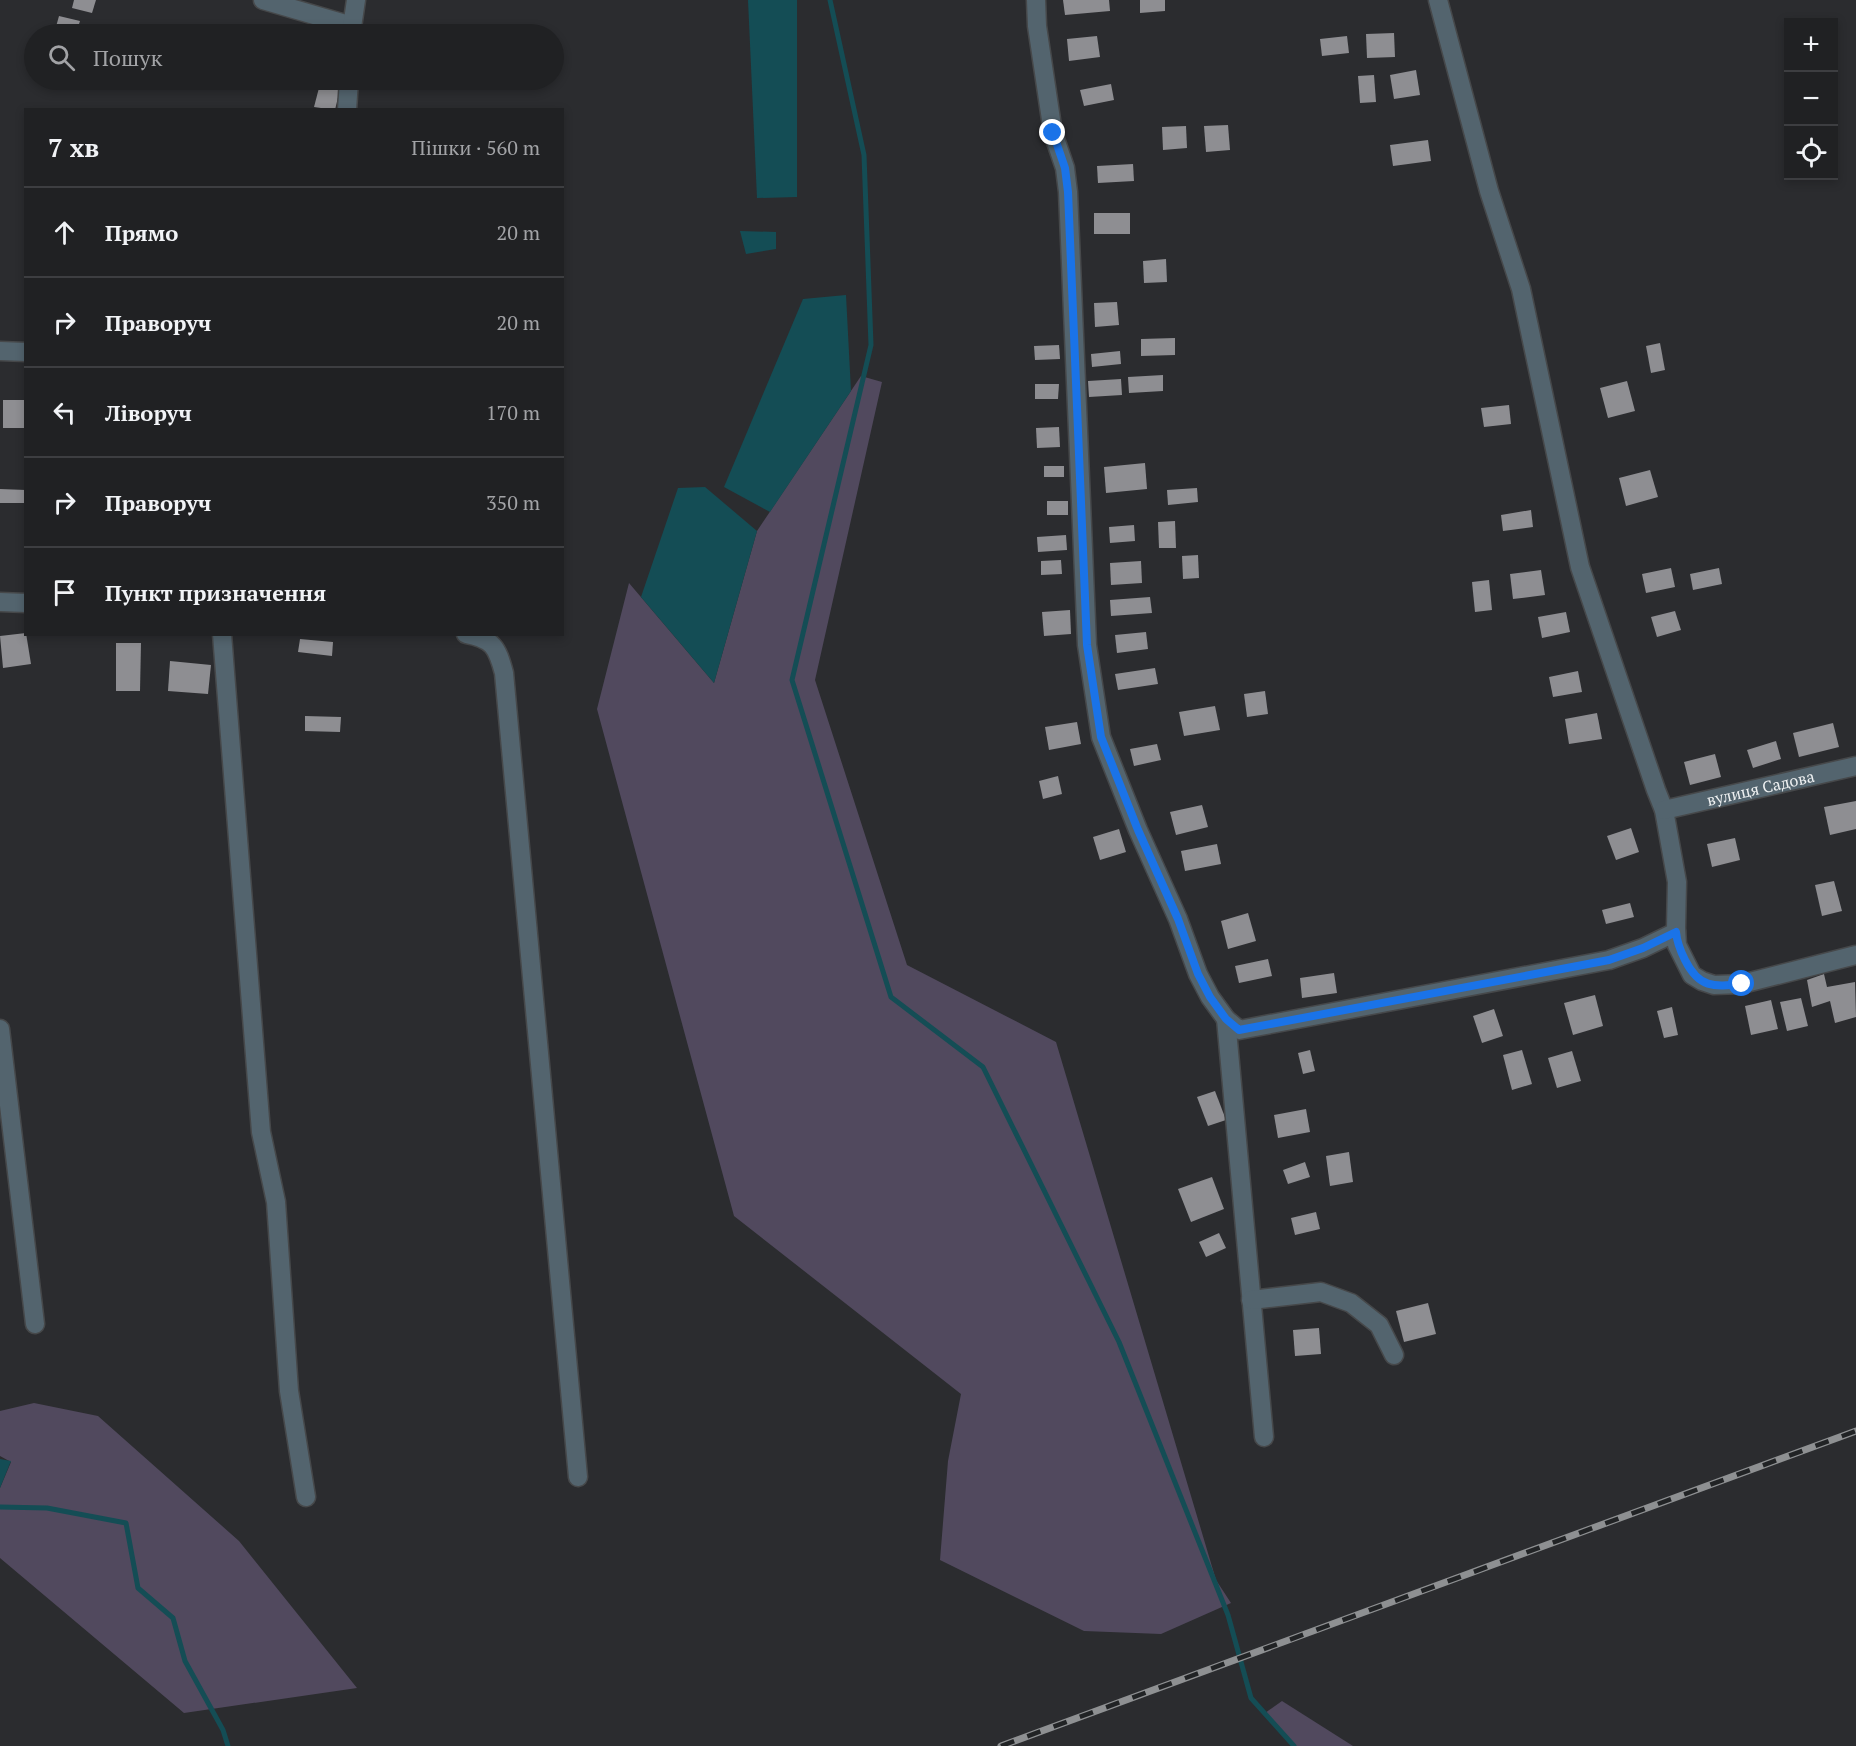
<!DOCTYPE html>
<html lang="uk">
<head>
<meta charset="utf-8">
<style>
  body { margin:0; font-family:"PT Serif",serif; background:#28292b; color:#f1f3f6 }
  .controls { position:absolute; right:18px; top:18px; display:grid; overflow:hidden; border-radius:0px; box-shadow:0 3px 9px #0003 }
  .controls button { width:54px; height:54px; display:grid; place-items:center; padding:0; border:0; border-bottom:2px solid #3d3e41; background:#202123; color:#f1f3f6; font:30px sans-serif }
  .stop { position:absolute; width:18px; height:18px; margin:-14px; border:4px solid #1a73e8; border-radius:50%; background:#fff }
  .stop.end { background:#1a73e8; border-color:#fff; box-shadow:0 2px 6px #0008 }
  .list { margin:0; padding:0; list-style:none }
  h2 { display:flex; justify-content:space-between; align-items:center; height:78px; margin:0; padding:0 24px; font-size:26px }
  h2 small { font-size:20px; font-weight:400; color:#a2a3a6 }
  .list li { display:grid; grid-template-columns:39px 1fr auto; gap:18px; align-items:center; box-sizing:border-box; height:90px; padding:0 24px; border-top:2px solid #3d3e41 }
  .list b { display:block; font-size:22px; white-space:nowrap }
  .list em { font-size:20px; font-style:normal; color:#a2a3a6 }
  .icon { flex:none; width:33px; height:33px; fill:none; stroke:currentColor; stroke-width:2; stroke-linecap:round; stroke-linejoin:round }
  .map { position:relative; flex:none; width:1856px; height:1746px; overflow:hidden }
  .search { position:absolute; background:#202123; box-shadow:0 3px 9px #0003; left:24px; top:24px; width:540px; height:66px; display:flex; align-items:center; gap:15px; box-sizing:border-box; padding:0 21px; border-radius:33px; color:#a2a3a6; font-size:22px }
  .panel { position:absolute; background:#202123; box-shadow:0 3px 9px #0003; left:24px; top:108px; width:540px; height:528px; border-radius:0px }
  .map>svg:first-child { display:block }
  .green { fill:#51495e }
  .water { fill:#144d55 }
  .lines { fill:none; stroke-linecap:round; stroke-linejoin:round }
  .stream { stroke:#144d55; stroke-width:5 }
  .building { fill:#8e8e92 }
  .street-casing { stroke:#46484a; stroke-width:21 }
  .street { stroke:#53646e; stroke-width:18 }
  .rail-casing { stroke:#8e9092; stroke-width:7 }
  .rail { stroke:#212325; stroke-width:4.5; stroke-dasharray:14; stroke-linecap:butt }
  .route { stroke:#1a73e8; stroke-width:8 }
  .labels { text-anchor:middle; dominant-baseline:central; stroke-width:6; stroke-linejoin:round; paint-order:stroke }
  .street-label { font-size:16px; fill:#eff1f2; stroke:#212325 }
</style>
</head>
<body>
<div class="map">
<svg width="1856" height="1746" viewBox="0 0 1856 1746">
  <rect width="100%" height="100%" fill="#2b2c2f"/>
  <g class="green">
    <path d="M861 376 882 382 815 680 907 965 1056 1042 1216 1580 1231 1603 1161 1634 1084 1631 940 1560 948 1461 961 1394 734 1216 597 709 629 583 714 683 757 531Z"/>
    <path d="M34 1403 98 1416 239 1541 357 1688 184 1713 0 1558V1488L11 1462 0 1456V1411Z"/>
    <path d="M1282 1701 1353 1746H1294L1265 1713Z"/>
  </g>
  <g class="water">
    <path d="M748 0H797V197L757 198Z"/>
    <path d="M740 231 776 232V249L746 254Z"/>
    <path d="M846 295 851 391 770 512 724 487 803 299Z"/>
    <path d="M705 487 757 531 714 683 641 597 678 488Z"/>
    <path d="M0 1459 11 1461 0 1488Z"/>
  </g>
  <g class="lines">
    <g class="stream">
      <path d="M830 0 864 155 871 345 792 680 891 997 983 1067 1119 1342 1228 1615 1251 1698 1294 1746"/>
      <path d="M0 1507 47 1508 126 1523 138 1588 173 1618 185 1661 223 1730 228 1746"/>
    </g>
  </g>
  <g class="building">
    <path d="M74 0H96L92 13 72 8Z"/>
    <path d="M1063 0H1109L1110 11 1065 15Z"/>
    <path d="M1140 0H1165V11L1140 13Z"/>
    <path d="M59 16 80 21 76 34H54Z"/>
    <rect x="397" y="31" width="22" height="3"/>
    <path d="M1394 33 1395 57 1367 58 1366 34Z"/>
    <path d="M1097 36 1100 57 1069 61 1067 39Z"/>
    <path d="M1347 36 1349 53 1322 56 1320 39Z"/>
    <path d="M1416 70 1420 95 1394 99 1390 75Z"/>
    <path d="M1374 75 1376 102 1360 103 1358 76Z"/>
    <path d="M320 84 340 89 335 110 314 107Z"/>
    <path d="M1111 84 1114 100 1084 106 1080 90Z"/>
    <path d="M1228 125 1230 150 1206 152 1204 126Z"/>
    <path d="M1186 126 1187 148 1163 150 1162 127Z"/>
    <path d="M1428 140 1431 161 1393 166 1390 145Z"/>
    <path d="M1133 164 1134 181 1098 183 1097 166Z"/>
    <rect x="1094" y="213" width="36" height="21"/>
    <path d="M1166 259 1167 282 1144 283 1143 261Z"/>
    <path d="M1117 302 1119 325 1095 327 1094 303Z"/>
    <path d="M1175 338V355L1141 356V339Z"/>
    <path d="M1660 343 1665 370 1651 373 1646 346Z"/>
    <path d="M1059 345 1060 359 1035 360 1034 346Z"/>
    <path d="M1120 351 1121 364 1092 367 1091 354Z"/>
    <path d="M1163 375V391L1129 393 1128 377Z"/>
    <path d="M1121 379 1122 395 1089 397 1088 381Z"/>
    <path d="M1627 381 1635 411 1608 418 1600 388Z"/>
    <path d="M1035 384H1059L1058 399H1035Z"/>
    <rect x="3" y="400" width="23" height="28"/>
    <path d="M1509 405 1511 424 1484 427 1481 408Z"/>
    <path d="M1059 427 1060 447 1037 448 1036 428Z"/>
    <path d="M1145 463 1147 489 1106 493 1104 467Z"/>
    <rect x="1044" y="466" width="20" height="11"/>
    <path d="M1650 470 1658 497 1626 506 1619 478Z"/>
    <path d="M1197 488 1198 502 1168 505 1167 490Z"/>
    <path d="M0 489 26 490V503H0Z"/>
    <rect x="1047" y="501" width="21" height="14"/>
    <path d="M1531 510 1533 527 1503 531 1501 515Z"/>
    <path d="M1175 521 1176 548H1159L1158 522Z"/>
    <path d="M1134 525 1135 541 1110 543 1109 527Z"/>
    <path d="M1066 535 1067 550 1038 552 1037 537Z"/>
    <path d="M1198 555 1199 578 1183 579 1182 556Z"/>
    <path d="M1061 560 1062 574 1041 575V561Z"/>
    <path d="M1141 561 1142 583 1111 585 1110 563Z"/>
    <path d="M1671 568 1675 587 1646 593 1642 574Z"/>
    <path d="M1719 568 1722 584 1693 590 1690 574Z"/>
    <path d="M1541 570 1545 595 1513 599 1510 574Z"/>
    <path d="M1489 580 1492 610 1475 612 1472 582Z"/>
    <path d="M1150 597 1152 613 1111 616 1110 600Z"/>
    <path d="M1070 610 1071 634 1044 636 1042 612Z"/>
    <path d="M1675 611 1681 630 1657 637 1651 617Z"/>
    <path d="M1566 612 1570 632 1542 638 1538 617Z"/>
    <path d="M1146 632 1148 649 1117 653 1115 635Z"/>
    <path d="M26 633 31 664 3 668 0 636Z"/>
    <path d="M300 639 333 642 332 656 298 652Z"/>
    <path d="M116 643H141L140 691H116Z"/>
    <path d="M170 661 211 665 208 694 168 691Z"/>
    <path d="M1155 668 1158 684 1118 690 1115 674Z"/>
    <path d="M1578 671 1582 692 1553 697 1549 677Z"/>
    <path d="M1265 691 1268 714 1247 717 1244 694Z"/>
    <path d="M1215 706 1220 730 1184 736 1179 712Z"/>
    <path d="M1597 713 1602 739 1569 744 1565 719Z"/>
    <path d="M305 716 341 717 340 732 305 731Z"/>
    <path d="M1077 722 1081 744 1049 750 1045 727Z"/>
    <path d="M1833 723 1839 747 1799 757 1793 733Z"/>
    <path d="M1776 741 1781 759 1753 768 1747 750Z"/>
    <path d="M1157 744 1161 760 1134 766 1130 749Z"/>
    <path d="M1715 754 1721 777 1690 785 1684 762Z"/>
    <path d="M1058 776 1062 794 1043 799 1039 781Z"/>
    <path d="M1856 801V829L1830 835 1824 807Z"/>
    <path d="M1202 805 1208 827 1176 835 1170 812Z"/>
    <path d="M1631 828 1639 852 1616 860 1607 836Z"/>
    <path d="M1119 829 1126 852 1100 860 1093 837Z"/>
    <path d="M1735 838 1740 860 1712 867 1707 844Z"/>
    <path d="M1217 844 1221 864 1185 871 1181 851Z"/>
    <path d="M1834 881 1842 911 1822 916 1815 885Z"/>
    <path d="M1630 903 1634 917 1606 924 1602 910Z"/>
    <path d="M1248 913 1256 941 1228 949 1221 921Z"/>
    <path d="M1268 959 1272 976 1239 983 1235 966Z"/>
    <path d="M1334 973 1337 993 1302 998 1300 978Z"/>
    <path d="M1824 974 1827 987 1855 982 1856 1017 1835 1023 1830 1001 1812 1007 1807 980Z"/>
    <path d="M1595 995 1603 1026 1573 1035 1564 1003Z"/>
    <path d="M1801 998 1808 1026 1787 1031 1780 1002Z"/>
    <path d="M1771 1000 1778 1029 1751 1035 1745 1006Z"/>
    <path d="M1672 1007 1678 1035 1664 1038 1657 1011Z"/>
    <path d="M1494 1009 1503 1036 1482 1043 1473 1016Z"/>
    <path d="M1310 1050 1315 1071 1303 1074 1298 1053Z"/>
    <path d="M1522 1050 1532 1084 1512 1090 1503 1055Z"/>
    <path d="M1572 1051 1581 1081 1557 1088 1548 1058Z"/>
    <path d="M1215 1091 1226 1120 1208 1126 1197 1097Z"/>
    <path d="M1306 1109 1310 1132 1278 1138 1274 1115Z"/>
    <path d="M1349 1152 1353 1182 1330 1186 1326 1156Z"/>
    <path d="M1305 1162 1310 1177 1288 1184 1283 1170Z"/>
    <path d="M1212 1177 1224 1209 1191 1222 1178 1189Z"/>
    <path d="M1316 1212 1320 1229 1295 1235 1291 1218Z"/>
    <path d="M1219 1233 1226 1248 1206 1257 1199 1242Z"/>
    <path d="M1428 1303 1436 1334 1404 1342 1396 1311Z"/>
    <path d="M1319 1328 1321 1354 1295 1356 1293 1330Z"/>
  </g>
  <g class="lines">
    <defs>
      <g id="street">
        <path d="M263 0 352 26"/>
        <path d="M1036 0 1037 26 1053 133 1065 168 1068 192 1087 645 1101 737 1138 830 1178 919 1198 974 1210 997 1226 1019 1239 1030 1609 960 1643 948 1676 932"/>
        <path d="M1438 0 1489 191 1521 289 1580 567 1656 790 1664 810 1677 882 1676 928 1677 945 1692 975 1702 981 1714 985 1742 984 1856 955"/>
        <path d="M351 34 356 0"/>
        <path d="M347 110 349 80"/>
        <path d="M0 351 26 352"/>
        <path d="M0 602 26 603"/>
        <path d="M222 634 261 1132 276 1202 289 1391 306 1497"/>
        <path d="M466 634C493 639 497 647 504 673L578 1477"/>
        <path id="s1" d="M1664 810 1856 766"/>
        <path d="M1226 1019 1264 1437"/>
        <path d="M0 1029 35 1324"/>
        <path d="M1251 1300 1321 1292 1351 1303 1379 1325 1394 1355"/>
      </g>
    </defs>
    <use href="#street" class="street-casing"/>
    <use href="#street" class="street"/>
    <defs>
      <path id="rail" d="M1001 1746 1856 1431"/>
    </defs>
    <use href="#rail" class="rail-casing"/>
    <use href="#rail" class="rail"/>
  </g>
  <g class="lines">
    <path class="route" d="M1053 133 1065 168 1068 192 1087 645 1101 737 1138 830 1178 919 1198 974 1210 997 1226 1019 1239 1030 1609 960 1643 948 1676 932C1677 943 1680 950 1685 960 1699 988 1713 987 1742 984"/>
  </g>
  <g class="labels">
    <g class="street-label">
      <text stroke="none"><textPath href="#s1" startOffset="99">вулиця Садова</textPath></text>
    </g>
  </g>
</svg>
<div class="controls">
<button>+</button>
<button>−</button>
<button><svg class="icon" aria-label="locate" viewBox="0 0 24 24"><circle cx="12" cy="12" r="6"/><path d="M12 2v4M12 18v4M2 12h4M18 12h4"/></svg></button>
</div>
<div class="stop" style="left:1742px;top:984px"></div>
<div class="stop end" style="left:1053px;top:133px"></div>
<div class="search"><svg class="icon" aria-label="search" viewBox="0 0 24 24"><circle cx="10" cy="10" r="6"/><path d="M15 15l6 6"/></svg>Пошук</div>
<section class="panel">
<h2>7 хв<small>Пішки · 560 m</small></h2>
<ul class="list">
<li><svg class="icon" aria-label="ahead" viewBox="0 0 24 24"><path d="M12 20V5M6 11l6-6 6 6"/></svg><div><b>Прямо</b></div><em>20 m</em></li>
<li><svg class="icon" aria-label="right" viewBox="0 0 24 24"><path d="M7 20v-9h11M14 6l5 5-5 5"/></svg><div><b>Праворуч</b></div><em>20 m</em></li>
<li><svg class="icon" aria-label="left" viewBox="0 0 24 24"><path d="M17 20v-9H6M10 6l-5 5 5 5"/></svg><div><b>Ліворуч</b></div><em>170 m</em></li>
<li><svg class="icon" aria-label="right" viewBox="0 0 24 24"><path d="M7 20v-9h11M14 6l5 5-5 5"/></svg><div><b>Праворуч</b></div><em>350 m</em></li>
<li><svg class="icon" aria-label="arrive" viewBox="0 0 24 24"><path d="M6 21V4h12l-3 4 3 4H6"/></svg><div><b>Пункт призначення</b></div></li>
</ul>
</section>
</div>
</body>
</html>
